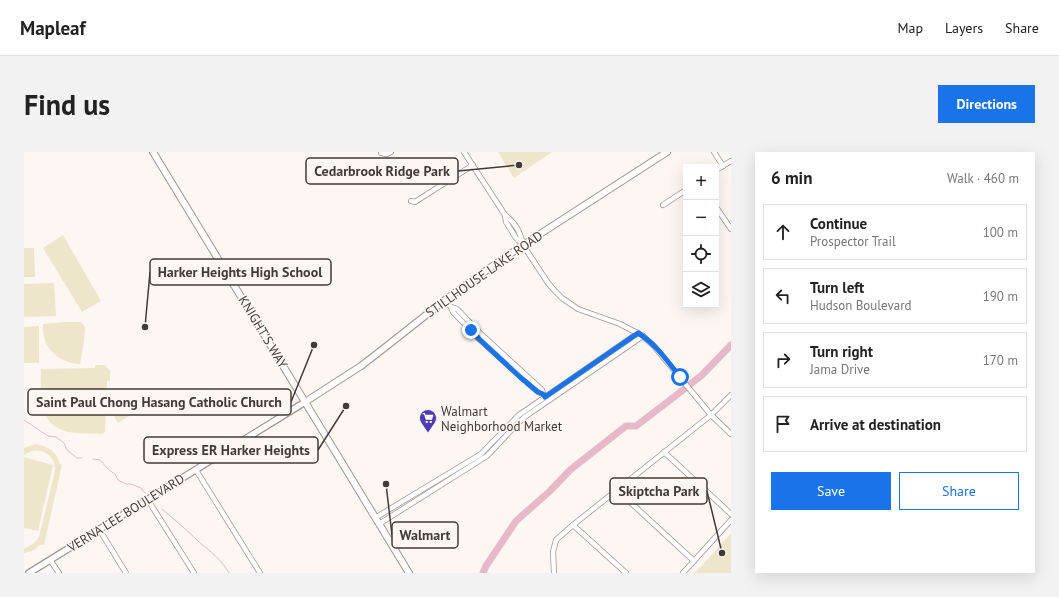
<!DOCTYPE html>
<html lang="en">
<head>
<meta charset="utf-8">
<style>
  body { margin:0; font-family:"PT Sans",sans-serif; background:#f2f2f2; color:#222 }
  .controls { position:absolute; right:12px; top:12px; display:grid; overflow:hidden; border-radius:0px; box-shadow:0 4px 16px #0002 }
  .controls button { width:36px; height:36px; display:grid; place-items:center; padding:0; border:0; border-bottom:1px solid #e0e0e0; background:#fff; color:#222; font:20px sans-serif }
  .stop { position:absolute; width:12px; height:12px; margin:-9px; border:3px solid #1a73e8; border-radius:50%; background:#fff }
  .stop.end { background:#1a73e8; border-color:#fff; box-shadow:0 1px 4px #0008 }
  .list { margin:0; padding:0; list-style:none }
  h2 { display:flex; justify-content:space-between; align-items:center; height:52px; margin:0; padding:0 16px; font-size:17px }
  h2 small { font-size:13px; font-weight:400; color:#767676 }
  .list li { display:grid; grid-template-columns:26px 1fr auto; gap:12px; align-items:center; box-sizing:border-box; height:56px; margin:0 8px 8px; padding:0 8px; border:1px solid #e0e0e0; border-radius:0px }
  .list b { display:block; font-size:15px; white-space:nowrap }
  .list p { margin:0; font-size:13px; white-space:nowrap; color:#767676 }
  .list em { font-size:13px; font-style:normal; color:#767676 }
  .actions { display:flex; gap:8px; padding:12px 16px }
  .actions a { flex:1; padding:9px 0; border:1px solid #1a73e8; border-radius:0px; text-align:center; font-size:14px; color:#1a73e8 }
  .actions .main { background:#1a73e8; color:#fff }
  .icon { flex:none; width:22px; height:22px; fill:none; stroke:currentColor; stroke-width:2; stroke-linecap:round; stroke-linejoin:round }
  .map { position:relative; flex:none; width:707px; height:421px; overflow:hidden; border-radius:0px }
  header { display:flex; align-items:center; gap:24px; box-sizing:border-box; height:56px; padding:0 20px; background:#fff; border-bottom:1px solid #e0e0e0 }
  header strong { font-size:19px }
  nav { display:flex; gap:22px; margin-inline-start:auto; font-size:14px }
  .intro { display:flex; align-items:center; justify-content:space-between; box-sizing:border-box; height:96px; padding:0 24px }
  h1 { margin:0; font-size:28px }
  .button { padding:10px 18px; border-radius:0px; background:#1a73e8; color:#fff; font-size:14px; font-weight:700 }
  main { display:flex; gap:24px; padding:0 24px }
  aside { flex:1; background:#fff; border-radius:0px; box-shadow:0 4px 16px #0002 }
  .map>svg:first-child { display:block }
  .green { fill:#eee6ca }
  .lines { fill:none; stroke-linecap:round; stroke-linejoin:round }
  .stream { stroke:#e7b9c8; stroke-width:1 }
  .river { stroke:#e7b9c8; stroke-width:7 }
  .minor-casing { stroke:#a29590; stroke-width:6 }
  .tertiary-casing { stroke:#a29590; stroke-width:8 }
  .secondary-casing { stroke:#a29590; stroke-width:8 }
  .minor { stroke:#fff; stroke-width:4.5 }
  .tertiary { stroke:#fff; stroke-width:5.5 }
  .secondary { stroke:#fff; stroke-width:6 }
  .route { stroke:#1a73e8; stroke-width:5 }
  .labels { text-anchor:middle; dominant-baseline:central; stroke-width:3; stroke-linejoin:round; paint-order:stroke }
  .street-label { font-size:13px; fill:#403b38; stroke:#fef6f2 }
  .poi-label { font-size:13px; fill:#403b38; stroke:#fef6f2; text-anchor:start }
  .leader { fill:none; stroke:#403b38; stroke-width:1.5 }
  .callout-dot { fill:#403b38; stroke:#fef6f2; stroke-width:1.5 }
  .callout { fill:#fef6f2; stroke:#403b38; stroke-width:1.5 }
  .callout-label { font-size:14px; text-anchor:middle; font-weight:bold; fill:#403b38 }
</style>
</head>
<body>
<header>
<strong>Mapleaf</strong>
<nav><a>Map</a><a>Layers</a><a>Share</a></nav>
</header>
<div class="intro"><h1>Find us</h1><a class="button">Directions</a></div>
<main>
<div class="map">
<svg width="707" height="421" viewBox="0 0 707 421">
  <rect width="100%" height="100%" fill="#fef6f2"/>
  <g class="green">
    <path d="M474 0H528L490 26Z"/>
    <path d="M39 83 77 149 58 160 19 96Z"/>
    <path d="M0 96H10L11 125H0Z"/>
    <path d="M30 131 32 164 0 165V132Z"/>
    <path d="M42 170H57L61 175 60 189 56 212C34 211 17 195 19 172Z"/>
    <path d="M15 174V211H0V175Z"/>
    <path d="M71 213H81L86 219V229H83L81 280 78 282C65 281 50 283 38 278 13 269 17 238 17 217L71 216Z"/>
    <path d="M102 244 112 260 94 271 84 254Z"/>
    <path d="M12 292C25 295 32 299 36 312L38 313 20 393H16L10 398 0 401V396C7 394 11 391 15 385L31 319C32 301 14 293 0 303V296Z"/>
    <path d="M0 305 29 313 14 379 0 376Z"/>
    <path d="M707 381V421H671Z"/>
  </g>
  <g class="lines">
    <g class="stream">
      <path d="M0 268 24 284 32 285 40 291 43 298 53 306H58"/>
      <path d="M69 307 76 308 85 318 91 322 94 328 102 332H107L117 336 121 341"/>
      <path d="M138 357C151 368 163 378 175 390 187 400 197 407 205 421"/>
    </g>
    <path class="river" d="M459 421 462 414 492 369 526 339 546 318 602 274H612L650 245 678 223 707 193"/>
    <defs>
      <g id="minor">
        <path d="M440 0 481 63C492 72 496 79 499 93"/>
        <path d="M690 0 699 14"/>
        <path d="M357 1 363 2 367 0"/>
        <path d="M692 18 707 9"/>
        <path d="M387 49 391 50 394 48 449 13"/>
        <path d="M639 53 662 38"/>
        <path d="M692 55 707 77"/>
        <path d="M481 63 482 70 492 86 499 93 524 131 531 139 538 146 554 157 596 172 619 184 630 194 687 263 707 282"/>
        <path d="M421 148 427 155 429 160 455 187 497 225 514 240 519 242"/>
        <path d="M427 155 433 157 458 183 518 238 519 242"/>
        <path d="M640 300 707 362"/>
        <path d="M172 318 236 421"/>
        <path d="M593 338 670 409"/>
        <path d="M124 348 170 421"/>
        <path d="M351 366 457 302 495 263 614 181"/>
        <path d="M355 372 458 307 463 304 494 271 502 264 619 184"/>
        <path d="M549 373 602 421"/>
        <path d="M75 377 102 421"/>
        <path d="M26 408 35 421"/>
        <path d="M530 421 529 400 532 388 549 373 687 263 707 243"/>
        <path d="M659 421 707 368"/>
      </g>
      <path id="tertiary" d="M5 421 281 250"/>
      <g id="secondary">
        <path d="M129 0 385 421"/>
        <path d="M281 250 337 214 359 197 421 148 450 127 499 93 643 0"/>
      </g>
    </defs>
    <use href="#minor" class="minor-casing"/>
    <use href="#tertiary" class="tertiary-casing"/>
    <use href="#secondary" class="secondary-casing"/>
    <use href="#minor" class="minor"/>
    <use href="#tertiary" class="tertiary"/>
    <use href="#secondary" class="secondary"/>
  </g>
  <g class="lines">
    <path class="route" d="M447 178 455 187 496 225 514 240 519 242 521 245 614 181C632 192 644 210 656 225"/>
  </g>
  <defs>
    <symbol id="supermarket-pin" viewBox="-11 -11 22 30"><path d="M0 17L-7.5 6A9.5 9.5 0 1 1 7.5 6Z" fill="#4e3cb3" stroke="#fef6f2"/><path d="M-6-5.5h2.5l.6 2H6L4.5 2H-2.5L-4.4-4H-6ZM-1.5 3.2a1.3 1.3 0 1 0 .1 0ZM3 3.2a1.3 1.3 0 1 0 .1 0Z" fill="#fff"/></symbol>
  </defs>
  <g fill-rule="evenodd">
    <use href="#supermarket-pin" x="394" y="256" width="20" height="27"/>
  </g>
  <g class="labels">
    <g class="street-label">
      <text transform="translate(460 122) rotate(-35)">STILLHOUSE LAKE ROAD</text>
      <text transform="translate(239 180) rotate(59)">KNIGHT'S WAY</text>
      <text transform="translate(102 361) rotate(-32)">VERNA LEE BOULEVARD</text>
    </g>
    <g class="poi-label">
      <text x="417" y="259">Walmart<tspan x="417" dy="15">Neighborhood Market</tspan></text>
    </g>
  </g>
  <path class="leader" d="M495 13L434 19M121 175L126 120M290 193L267 250M322 254L294 298M698 401L683 339M362 332L368 383"/>
  <g class="callout-dot">
    <circle cx="495" cy="13" r="4"/>
    <circle cx="121" cy="175" r="4"/>
    <circle cx="290" cy="193" r="4"/>
    <circle cx="322" cy="254" r="4"/>
    <circle cx="698" cy="401" r="4"/>
    <circle cx="362" cy="332" r="4"/>
  </g>
  <g class="callout">
    <rect x="282" y="6" width="152" height="26" rx="4"/>
    <rect x="126" y="107" width="181" height="26" rx="4"/>
    <rect x="4" y="237" width="263" height="26" rx="4"/>
    <rect x="120" y="285" width="174" height="26" rx="4"/>
    <rect x="586" y="326" width="97" height="26" rx="4"/>
    <rect x="368" y="370" width="66" height="26" rx="4"/>
  </g>
  <g class="callout-label">
    <text x="358" y="24">Cedarbrook Ridge Park</text>
    <text x="216" y="125">Harker Heights High School</text>
    <text x="135" y="255">Saint Paul Chong Hasang Catholic Church</text>
    <text x="207" y="303">Express ER Harker Heights</text>
    <text x="635" y="344">Skiptcha Park</text>
    <text x="401" y="388">Walmart</text>
  </g>
</svg>
<div class="controls">
<button>+</button>
<button>−</button>
<button><svg class="icon" aria-label="locate" viewBox="0 0 24 24"><circle cx="12" cy="12" r="6"/><path d="M12 2v4M12 18v4M2 12h4M18 12h4"/></svg></button>
<button><svg class="icon" aria-label="layers" viewBox="0 0 24 24"><path d="M12 4l9 5-9 5-9-5zM3 14l9 5 9-5"/></svg></button>
</div>
<div class="stop" style="left:656px;top:225px"></div>
<div class="stop end" style="left:447px;top:178px"></div>
</div>
<aside>
<h2>6 min<small>Walk · 460 m</small></h2>
<ul class="list">
<li><svg class="icon" aria-label="ahead" viewBox="0 0 24 24"><path d="M12 20V5M6 11l6-6 6 6"/></svg><div><b>Continue</b><p>Prospector Trail</p></div><em>100 m</em></li>
<li><svg class="icon" aria-label="left" viewBox="0 0 24 24"><path d="M17 20v-9H6M10 6l-5 5 5 5"/></svg><div><b>Turn left</b><p>Hudson Boulevard</p></div><em>190 m</em></li>
<li><svg class="icon" aria-label="right" viewBox="0 0 24 24"><path d="M7 20v-9h11M14 6l5 5-5 5"/></svg><div><b>Turn right</b><p>Jama Drive</p></div><em>170 m</em></li>
<li><svg class="icon" aria-label="arrive" viewBox="0 0 24 24"><path d="M6 21V4h12l-3 4 3 4H6"/></svg><div><b>Arrive at destination</b></div></li>
</ul>
<div class="actions"><a class="main">Save</a><a>Share</a></div>
</aside>
</main>
</body>
</html>
